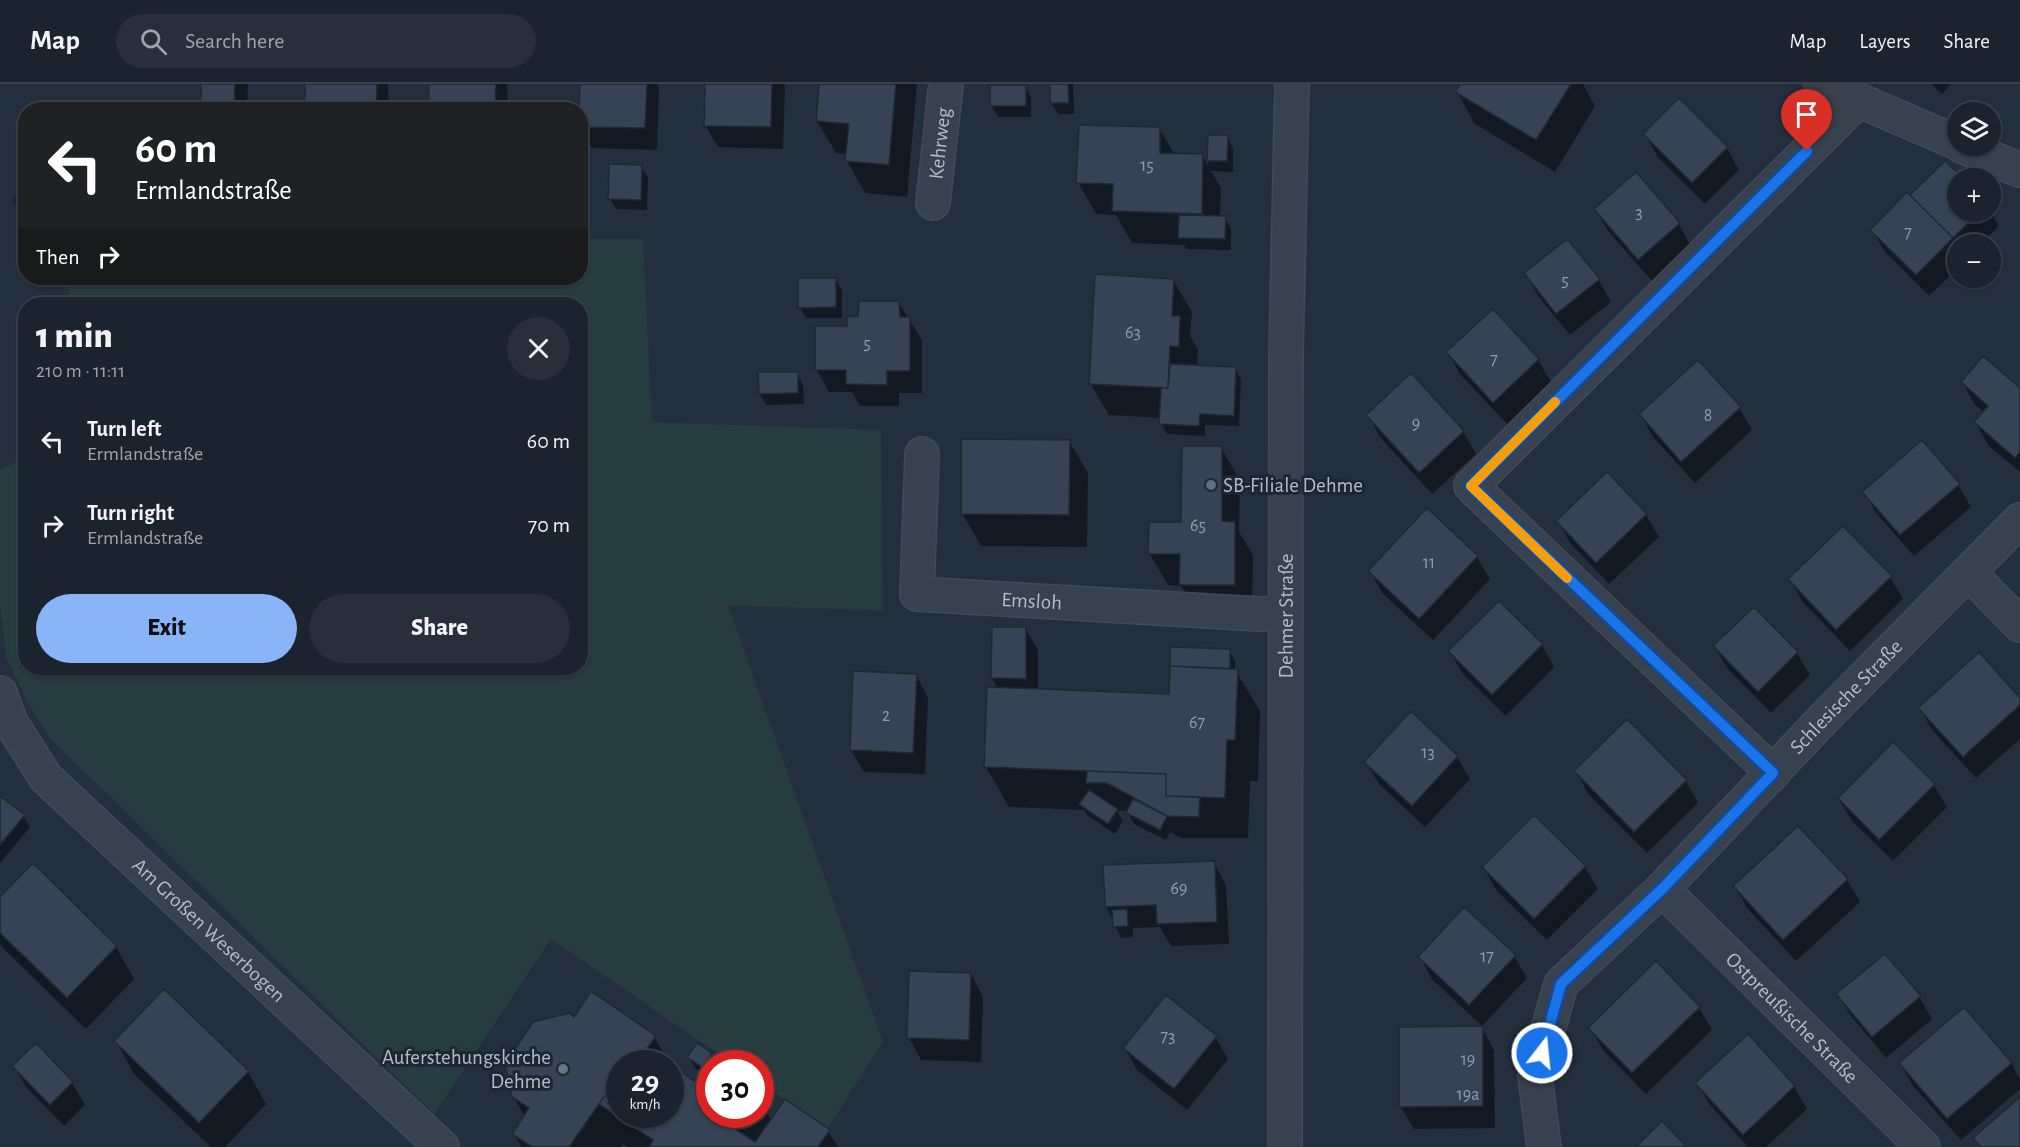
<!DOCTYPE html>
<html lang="en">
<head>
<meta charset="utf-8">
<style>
  :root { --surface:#1b232e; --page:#282f3a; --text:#f1f3f6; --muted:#a0a4aa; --line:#39404a; --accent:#8ab4f8 }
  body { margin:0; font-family:"Alegreya Sans",sans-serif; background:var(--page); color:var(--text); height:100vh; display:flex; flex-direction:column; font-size:22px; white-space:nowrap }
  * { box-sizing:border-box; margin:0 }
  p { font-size:20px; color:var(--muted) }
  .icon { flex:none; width:33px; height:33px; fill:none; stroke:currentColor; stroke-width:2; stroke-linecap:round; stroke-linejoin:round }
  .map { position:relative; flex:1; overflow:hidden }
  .panel { position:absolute; left:18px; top:213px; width:570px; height:378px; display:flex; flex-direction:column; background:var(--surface); border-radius:24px; box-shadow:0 2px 4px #0004,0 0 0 2px var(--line) }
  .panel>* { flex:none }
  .hud { position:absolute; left:18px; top:18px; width:570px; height:183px; border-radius:24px; box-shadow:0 2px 4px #0004,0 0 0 2px var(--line); background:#202124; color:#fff; overflow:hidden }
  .buttons { position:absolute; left:1947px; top:18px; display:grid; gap:12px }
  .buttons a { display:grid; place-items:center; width:54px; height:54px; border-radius:50%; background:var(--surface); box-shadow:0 2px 4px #0004,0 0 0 2px var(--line); font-size:30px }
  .speed { position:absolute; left:606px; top:966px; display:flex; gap:12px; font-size:30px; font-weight:700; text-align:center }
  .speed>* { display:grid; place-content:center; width:78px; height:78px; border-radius:50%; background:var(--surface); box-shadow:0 2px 4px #0004,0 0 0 2px var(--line); line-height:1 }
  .speed small { font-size:15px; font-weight:400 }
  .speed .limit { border:9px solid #d22; background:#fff; color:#111 }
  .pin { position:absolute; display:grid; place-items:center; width:51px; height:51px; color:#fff; margin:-62px -26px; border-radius:50% 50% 50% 0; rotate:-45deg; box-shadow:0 0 6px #0007 }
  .pin .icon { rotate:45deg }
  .me { position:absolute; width:66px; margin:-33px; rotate:16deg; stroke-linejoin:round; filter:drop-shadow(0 0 4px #0008) }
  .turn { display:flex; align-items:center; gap:21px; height:126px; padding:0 18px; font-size:27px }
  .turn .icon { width:78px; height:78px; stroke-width:2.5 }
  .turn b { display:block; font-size:42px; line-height:51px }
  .then { display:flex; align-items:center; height:57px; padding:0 18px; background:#0003; gap:12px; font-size:22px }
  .round { display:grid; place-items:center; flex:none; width:63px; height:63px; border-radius:32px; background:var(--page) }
  .overview { display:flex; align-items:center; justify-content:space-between; height:102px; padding:0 18px }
  h1 { font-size:36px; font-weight:800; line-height:45px }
  .button { display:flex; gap:12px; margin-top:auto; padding:12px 18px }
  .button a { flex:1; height:69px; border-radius:36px; background:var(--accent); color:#111; font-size:24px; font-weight:800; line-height:69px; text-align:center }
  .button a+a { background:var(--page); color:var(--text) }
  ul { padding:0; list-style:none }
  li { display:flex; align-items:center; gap:18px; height:84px; padding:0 18px }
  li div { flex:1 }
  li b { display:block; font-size:22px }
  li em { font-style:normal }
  header { display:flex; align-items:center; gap:36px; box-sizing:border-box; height:84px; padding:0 30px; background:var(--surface); border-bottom:2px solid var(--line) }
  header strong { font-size:28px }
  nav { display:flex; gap:33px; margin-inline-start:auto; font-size:21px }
  .search { width:420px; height:54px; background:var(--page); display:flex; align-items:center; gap:15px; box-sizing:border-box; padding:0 21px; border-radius:33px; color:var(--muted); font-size:22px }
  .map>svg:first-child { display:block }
</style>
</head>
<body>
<header>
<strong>Map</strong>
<div class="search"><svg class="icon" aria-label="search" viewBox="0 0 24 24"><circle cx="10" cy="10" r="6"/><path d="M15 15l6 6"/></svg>Search here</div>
<nav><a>Map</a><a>Layers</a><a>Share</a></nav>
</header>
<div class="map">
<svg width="2020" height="1063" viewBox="0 0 2020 1063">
  <rect width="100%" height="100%" fill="#242f3e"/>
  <!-- green -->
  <path fill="#263c3f" d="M581,155H643L652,338L881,346L883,527L728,521L883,958L827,1045L761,999L760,980L732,979L551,855L434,1030L49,653L26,615L6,573L0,520V386L25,375L26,584H580V220H69L70,194H580Z"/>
  <!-- shadow -->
  <path fill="#0007" fill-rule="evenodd" d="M203,0H248L247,26H180L202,20Z
    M307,0H388L389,26H306Z
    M430,0H507L508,26H430Z
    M581,0H657L659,4L657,66L592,64L580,44Z
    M707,0H783L785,3L783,65L718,63L705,41Z
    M820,0H917L907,113L865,109L847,77V70L836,69L817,37Z
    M1051,0H1073L1074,30H1058L1051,19Z
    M1462,0H1583L1595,22L1555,88L1475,40L1457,8Z
    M1931,0H1951L1942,10Z
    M1025,2L1031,13V33H998L992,22L991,3Z
    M1159,44L1175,71L1203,72L1208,82L1209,53H1227L1233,64V88L1211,87L1221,104L1220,134H1225L1231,145V166L1186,165L1184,161L1132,159L1116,131L1096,130L1078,98ZM1199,123L1205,133H1202L1197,124Z
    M1645,50L1727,64L1739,86L1705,120L1657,72Z
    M1945,79L1961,94H1958V128L1990,126L1999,142L1981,160H1958V184L1929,212L1885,168L1872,146L1910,114Z
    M641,83L648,93L647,126L616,125L610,115Z
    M1596,125L1679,140L1691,162L1652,197L1608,147Z
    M1526,190L1599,196L1611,218L1570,251L1538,212Z
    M835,195L842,206V234H806L800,223Z
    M1173,196L1192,228L1190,252L1198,266L1197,283L1235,285L1241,295L1239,342L1205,341V352L1167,350L1161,339V334L1109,331L1090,299Z
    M899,219L922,256V309H899V322H860L852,308H829L817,286L860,234Z
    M1493,227L1538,276L1551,298L1507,340L1460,290L1448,268Z
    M797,290L803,301L804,320L766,321L760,310Z
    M1963,299L2020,306V388L1988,361L1976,339L1984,328L1975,321Z
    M1739,324L1752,346L1695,399L1653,353L1641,331Z
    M1368,331L1463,347L1476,370L1432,410L1380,353Z
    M1069,357L1088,389L1087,463L981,462L962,429Z
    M1221,364L1240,396L1239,448L1253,471L1252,533L1199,532L1181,502L1168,501L1149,469L1183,440Z
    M1607,390L1646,431L1659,453L1609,500L1570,459L1558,437Z
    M1958,401L1971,423L1914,472L1877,430L1864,408Z
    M1427,426L1477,473L1490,495L1433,556L1382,509L1370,487Z
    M1890,493L1903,515L1850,567L1802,517L1790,495Z
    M1753,525L1797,569L1810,591L1771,629L1728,585L1715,563Z
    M1025,544L1038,566V606L1171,611L1229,566L1235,577V586L1260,627L1258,697H1250L1248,754H1181L1170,748L1166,756L1134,740L1127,727H1117L1123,737L1115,750L1087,731L1084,726L1009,723L986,683L998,605L992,594Z
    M1542,561L1554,583L1506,632L1463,590L1450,568Z
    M916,591L928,614L925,690L864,688L851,666Z
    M2020,616V655L1976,694L1932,646L1920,624Z
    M1457,673L1470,695L1425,743L1379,700L1366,678Z
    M1576,687L1686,697L1698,719L1647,769L1588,710Z
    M1934,701L1947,723L1893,777L1852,737L1839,715Z
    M0,714L23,732L30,743L0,779Z
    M1534,733L1585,783L1598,805L1547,856L1496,806L1484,784Z
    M1798,744L1847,796L1860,818L1796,877L1747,824L1735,802Z
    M1214,779L1226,801L1229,860L1171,862L1160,843L1133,844V853L1121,854L1106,822Z
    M0,815L116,863L134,895L86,945L2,863L0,860Z
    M1514,872L1527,894L1482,942L1432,895L1420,873Z
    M971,890L983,913L981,978L921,976L909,954Z
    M1838,910L1919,913L1932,935L1886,974L1851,932Z
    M1699,924L1712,946L1646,1010L1603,966L1590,944Z
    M574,935L654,953L670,980H620V1030H670V981L673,984L694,999L701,988L695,984L689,973L710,980V1030H760V1018L772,1037L828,1047L838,1063H628L623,1060L621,1063H521L514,1050L525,1033L513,1012Z
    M1482,944L1494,966L1495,1044L1414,1045L1401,1023Z
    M1748,952L1794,1003L1807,1025L1766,1063H1748L1710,1021L1697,999Z
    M1215,953L1228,975L1187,1026L1137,986L1125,964Z
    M116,957L248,988L266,1020L225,1063H211L134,990Z
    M2011,979L2020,995V1005L1961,1056L1913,1002L1901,980Z
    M14,982L72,999L85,1021L64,1042L27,1004Z"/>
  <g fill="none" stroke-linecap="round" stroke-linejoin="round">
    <!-- stream -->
    <path stroke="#17263c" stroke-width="12" d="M19,117H26"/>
  </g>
  <!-- building -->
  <path fill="#364354" stroke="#1f2835" stroke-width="1.5" d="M201,0H235L234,26H179V17L201,18Z
    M305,0H377L376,26H305Z
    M429,0H496L495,26H428Z
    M580,0H647L645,44L580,43V26H579Z
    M705,0H772L771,43L704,42Z
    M819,0H896L889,81L845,77L849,40L816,37Z
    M1050,0H1068L1069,19H1050Z
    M1460,0H1571L1536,56L1455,8Z
    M990,1H1026V22H990Z
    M1679,14L1728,63L1692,99L1643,50Z
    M1079,41L1160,43V69L1203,70L1202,130L1112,127L1113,100L1076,99Z
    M1208,51H1228L1227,77H1207Z
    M1945,77L1963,94H1958V128H1979L1953,154L1910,111Z
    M609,80L642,81L641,116L608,115Z
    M1636,88L1680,139L1638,176L1594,125Z
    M1907,108L1953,154L1916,191L1870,146Z
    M1179,131L1226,132L1225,155L1178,154Z
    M1567,155L1600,195L1556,230L1524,189Z
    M1095,190L1174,195L1172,232H1180L1179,263L1170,262L1168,304L1089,300Z
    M798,194H836V223L798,224Z
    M859,217H899L900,233H910V287H887V301L846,300V286H815V242H847V233L858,232Z
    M1493,225L1539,275L1493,319L1446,268Z
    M1983,272L2020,304V368L2015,374L1974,338L1988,322L1961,298Z
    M1698,276L1741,323L1681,378L1639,330Z
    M1170,280L1236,283L1234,332L1200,330L1199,342L1159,340L1161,304H1168Z
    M758,288H798V309L759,310Z
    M1411,289L1464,347L1419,389L1366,331Z
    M961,355L1070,356L1069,431L961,430Z
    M1922,356L1960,400L1900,451L1862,408Z
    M1182,362H1222V437L1235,438V501H1179L1180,470H1148L1149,438H1181Z
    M1607,388L1647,430L1596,479L1556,437Z
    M1427,424L1478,472L1419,535L1368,487Z
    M1843,442L1892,492L1836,546L1788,495Z
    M1499,517L1543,560L1492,611L1448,567Z
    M1754,523L1798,568L1758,608L1713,562Z
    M992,543H1026V595L991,594Z
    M1170,563L1230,565V585L1170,582Z
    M1979,568L2020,614V621L1963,673L1918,624Z
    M1170,582L1238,585L1235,656H1227L1225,714L1166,712V690L984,683L987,603L1169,610Z
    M853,587L917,590L913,669L850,666Z
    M1411,627L1458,672L1412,722L1364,678Z
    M1627,635L1687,696L1634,748L1574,687Z
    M1893,658L1935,700L1879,756L1838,714Z
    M1087,687L1166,690V712L1200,713L1199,733L1167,732L1107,699H1086Z
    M1089,706L1118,725L1108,740L1079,720Z
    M0,712L25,731L0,761Z
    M1133,715L1167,732L1160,746L1126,729Z
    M1534,731L1586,782L1534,835L1482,783Z
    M1798,742L1848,795L1783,856L1733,802Z
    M1215,777L1217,838L1157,840L1156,821L1105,823L1103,781Z
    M33,779L117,862L67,914L0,849V813Z
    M1464,823L1516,871L1469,921L1418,873Z
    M1127,825L1128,842L1113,843L1112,826Z
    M1885,870L1921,912L1872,953L1836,910Z
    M1656,877L1700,923L1632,989L1588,944Z
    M909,887L971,889L969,956L907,954Z
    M164,905L249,987L199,1039L114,957Z
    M591,907L656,952L637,979L630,975L627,980H620V990L569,1063H532L512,1050L529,1024L512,1013L505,980L533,938L569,929L574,933Z
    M1166,911L1217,952L1174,1005L1123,964Z
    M1964,923L2012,979L1947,1035L1899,979Z
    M1483,942V1022L1399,1023V943Z
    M1748,950L1795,1002L1743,1051L1695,999Z
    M36,959L73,998L50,1021L12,982Z
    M697,959L712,969L703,984L687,973Z
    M646,965L668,980H627L630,975L637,979Z
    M712,969L728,980H710V1030H723L720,1035L755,1058L785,1015L830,1046L818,1063H649L653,1056L599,1020L620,990V1030H670V981L694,997Z
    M2020,1013V1063H1981L1973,1054Z
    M1662,1037L1687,1063H1636Z"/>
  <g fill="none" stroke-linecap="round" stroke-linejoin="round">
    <!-- minor casing -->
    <g stroke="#414a57" stroke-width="36">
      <g id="minor">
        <path d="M1821,0L1958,59"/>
        <path d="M1962,62L2020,86"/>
        <path id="s1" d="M933,119L946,0"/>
        <path id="s2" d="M922,370L917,510L1259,530L1286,529"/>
        <path d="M1969,489L2020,541"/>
        <path id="s3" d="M0,609L11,639L46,694L442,1063"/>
        <path d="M1773,689L1471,402L1858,17"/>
        <path id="s4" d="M1662,805L1923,1063"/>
        <path id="s5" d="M1544,1063L1535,992L1561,900L1662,805L1829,629L2020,436"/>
      </g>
    </g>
    <!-- tertiary casing -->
    <g stroke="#414a57" stroke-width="36">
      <g id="tertiary">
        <path id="s6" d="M1285,1063L1286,272L1292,0"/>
      </g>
    </g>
    <!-- minor -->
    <use href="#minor" stroke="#38414e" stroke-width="33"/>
    <!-- tertiary -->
    <use href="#tertiary" stroke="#38414e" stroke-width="33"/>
  </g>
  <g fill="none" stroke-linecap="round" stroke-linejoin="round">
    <!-- route casing -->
    <g stroke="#114b97" stroke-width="15">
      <path id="route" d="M1542,969L1561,900L1662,805L1773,689L1471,402L1807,67"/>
    </g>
    <!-- route -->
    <use href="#route" stroke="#1a73e8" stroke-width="10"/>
    <!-- slow -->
    <path stroke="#f59e0b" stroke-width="10" d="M1555,318L1471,402L1567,494"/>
  </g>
  <!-- markers -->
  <circle fill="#5c6f8a" stroke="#1d2633" stroke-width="2" cx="1211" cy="401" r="6"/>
  <circle fill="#6b7280" stroke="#1d2633" stroke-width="2" cx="563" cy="985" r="6"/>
  <g text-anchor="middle" stroke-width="6" stroke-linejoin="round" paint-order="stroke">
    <!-- number labels -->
    <g font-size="18" fill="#929caa">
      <text x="1147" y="87">15</text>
      <text x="1639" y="134">3</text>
      <text x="1908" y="154">7</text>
      <text x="1565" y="202">5</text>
      <text x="1133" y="254">63</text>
      <text x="867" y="265">5</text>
      <text x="1494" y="281">7</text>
      <text x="1708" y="337">8</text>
      <text x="1416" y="345">9</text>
      <text x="1198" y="447">65</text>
      <text x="1429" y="484">11</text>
      <text x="886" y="637">2</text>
      <text x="1197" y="644">67</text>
      <text x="1428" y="674">13</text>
      <text x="1179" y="810">69</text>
      <text x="1487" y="878">17</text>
      <text x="1168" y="958">73</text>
      <text x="1468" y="981">19</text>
      <text x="1468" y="1016">19a</text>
    </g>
    <!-- street labels -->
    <g font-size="21" fill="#b4bcc9" stroke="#1d2633">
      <text dy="7" stroke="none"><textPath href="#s1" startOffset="60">Kehrweg</textPath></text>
      <text dy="7" stroke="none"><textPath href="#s2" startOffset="255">Emsloh</textPath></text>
      <text dy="7" stroke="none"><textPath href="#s6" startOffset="531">Dehmer Straße</textPath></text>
      <text dy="7" stroke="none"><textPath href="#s5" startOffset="572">Schlesische Straße</textPath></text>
      <text dy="7" stroke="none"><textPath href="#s3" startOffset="320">Am Großen Weserbogen</textPath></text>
      <text dy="7" stroke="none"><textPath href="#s4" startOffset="183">Ostpreußische Straße</textPath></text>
    </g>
    <!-- poi labels -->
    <g font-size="21" fill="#b4bcc9" stroke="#1d2633" text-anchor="start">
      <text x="1223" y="408">SB-Filiale Dehme</text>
      <text x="551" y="980" text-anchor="end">Auferstehungskirche<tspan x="551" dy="24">Dehme</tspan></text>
    </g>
  </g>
</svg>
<div class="buttons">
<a><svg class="icon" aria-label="layers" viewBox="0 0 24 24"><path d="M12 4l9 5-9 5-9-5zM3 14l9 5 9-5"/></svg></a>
<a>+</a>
<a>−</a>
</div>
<div class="speed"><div>29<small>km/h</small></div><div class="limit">30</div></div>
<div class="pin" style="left:1807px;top:67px;background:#d93025"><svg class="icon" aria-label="arrive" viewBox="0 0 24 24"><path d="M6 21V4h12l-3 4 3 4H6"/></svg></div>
<svg class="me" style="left:1542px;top:969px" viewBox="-20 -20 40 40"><circle r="17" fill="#1a73e8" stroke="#fff" stroke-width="3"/><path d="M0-11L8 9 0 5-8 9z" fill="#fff"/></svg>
<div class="hud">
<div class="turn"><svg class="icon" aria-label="left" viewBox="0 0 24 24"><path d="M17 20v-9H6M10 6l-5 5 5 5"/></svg><div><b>60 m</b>Ermlandstraße</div></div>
<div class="then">Then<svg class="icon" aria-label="right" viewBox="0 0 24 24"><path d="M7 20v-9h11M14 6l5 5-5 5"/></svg></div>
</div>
<section class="panel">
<div class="overview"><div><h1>1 min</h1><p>210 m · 11:11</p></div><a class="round"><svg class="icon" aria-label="close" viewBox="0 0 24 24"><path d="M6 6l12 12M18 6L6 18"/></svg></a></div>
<ul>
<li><svg class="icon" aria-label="left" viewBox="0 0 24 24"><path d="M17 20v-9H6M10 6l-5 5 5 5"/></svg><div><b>Turn left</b><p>Ermlandstraße</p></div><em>60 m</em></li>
<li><svg class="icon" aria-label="right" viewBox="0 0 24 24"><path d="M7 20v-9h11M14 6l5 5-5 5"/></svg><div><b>Turn right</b><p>Ermlandstraße</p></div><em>70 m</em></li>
</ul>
<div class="button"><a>Exit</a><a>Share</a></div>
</section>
</div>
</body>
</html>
